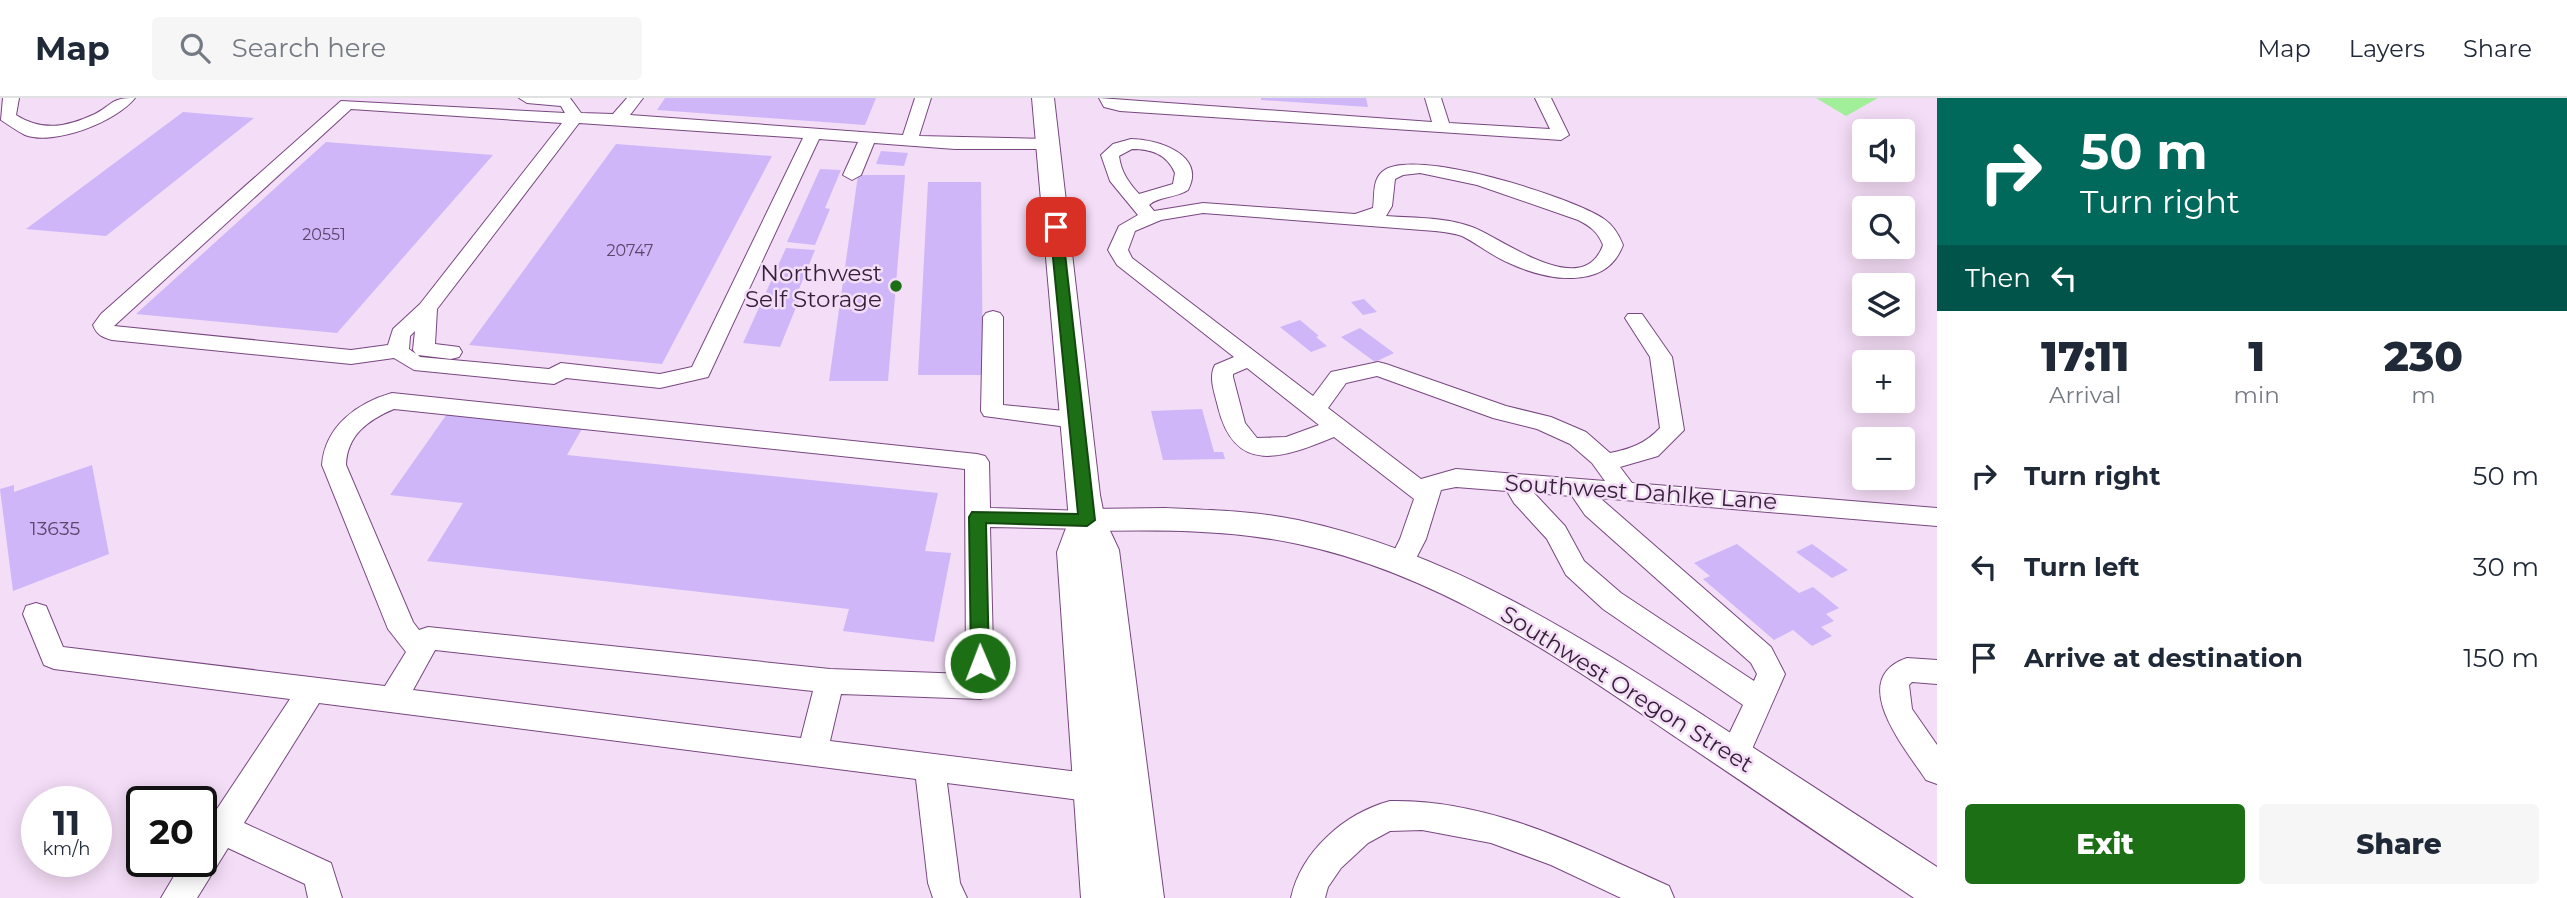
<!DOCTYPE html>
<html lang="en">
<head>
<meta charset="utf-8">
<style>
  :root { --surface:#fff; --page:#f6f6f7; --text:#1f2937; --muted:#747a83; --line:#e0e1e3; --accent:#1d6f16 }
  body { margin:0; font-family:Montserrat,sans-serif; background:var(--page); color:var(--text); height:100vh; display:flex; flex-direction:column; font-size:26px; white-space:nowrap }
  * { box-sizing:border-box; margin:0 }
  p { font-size:23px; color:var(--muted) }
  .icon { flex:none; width:38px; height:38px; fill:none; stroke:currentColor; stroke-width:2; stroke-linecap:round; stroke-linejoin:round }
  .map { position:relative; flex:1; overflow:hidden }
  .side { display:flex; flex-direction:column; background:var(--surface); width:630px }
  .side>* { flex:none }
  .top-card { background:#00695c; color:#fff; overflow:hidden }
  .tools { position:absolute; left:1852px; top:21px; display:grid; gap:14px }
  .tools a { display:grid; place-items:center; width:63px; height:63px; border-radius:7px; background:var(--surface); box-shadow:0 4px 18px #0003; font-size:35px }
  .speed { position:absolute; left:21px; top:688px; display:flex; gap:14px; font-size:35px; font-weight:700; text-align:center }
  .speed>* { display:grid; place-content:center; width:91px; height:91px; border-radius:50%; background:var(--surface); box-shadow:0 4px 18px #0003; line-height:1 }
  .speed small { font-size:18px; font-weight:400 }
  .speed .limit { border:4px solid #111; border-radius:10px; background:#fff; color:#111 }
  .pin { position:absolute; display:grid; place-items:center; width:60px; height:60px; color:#fff; margin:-30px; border-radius:14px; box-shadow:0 4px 10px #0006 }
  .me { position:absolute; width:77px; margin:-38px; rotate:359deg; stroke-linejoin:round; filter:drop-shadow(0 0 5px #0008) }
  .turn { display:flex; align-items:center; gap:24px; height:147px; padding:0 28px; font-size:32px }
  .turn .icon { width:91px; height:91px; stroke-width:2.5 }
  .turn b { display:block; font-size:49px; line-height:60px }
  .then { display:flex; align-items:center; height:66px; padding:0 28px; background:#0003; gap:14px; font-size:26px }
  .eta { display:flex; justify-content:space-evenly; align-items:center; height:119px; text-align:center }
  .eta b { font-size:42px; font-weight:800; line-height:49px }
  .primary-button { display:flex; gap:14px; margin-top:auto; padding:14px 28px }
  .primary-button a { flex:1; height:80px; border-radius:7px; background:var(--accent); color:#fff; font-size:28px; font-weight:800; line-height:80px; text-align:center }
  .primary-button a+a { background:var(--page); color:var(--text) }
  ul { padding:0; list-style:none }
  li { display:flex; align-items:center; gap:21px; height:91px; padding:0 28px }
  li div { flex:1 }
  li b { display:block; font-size:26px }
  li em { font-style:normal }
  header { display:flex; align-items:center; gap:42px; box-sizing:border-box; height:98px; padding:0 35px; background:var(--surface); border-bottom:2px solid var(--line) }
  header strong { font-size:33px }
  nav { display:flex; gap:38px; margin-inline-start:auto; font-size:24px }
  .search { width:490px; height:63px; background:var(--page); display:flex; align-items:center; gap:18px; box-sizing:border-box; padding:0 24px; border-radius:7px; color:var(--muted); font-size:26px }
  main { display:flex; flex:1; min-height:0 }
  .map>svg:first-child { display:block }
</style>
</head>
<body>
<header>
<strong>Map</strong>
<div class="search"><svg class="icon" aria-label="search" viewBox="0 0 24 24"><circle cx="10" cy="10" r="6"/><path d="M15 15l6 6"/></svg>Search here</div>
<nav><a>Map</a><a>Layers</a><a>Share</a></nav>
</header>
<main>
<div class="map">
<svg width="1937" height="800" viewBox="0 0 1937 800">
  <rect width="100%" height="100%" fill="#f4ddf7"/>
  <!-- green -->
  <path fill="#a2ef99" d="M1816,0H1878L1846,18Z"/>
  <!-- building -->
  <path fill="#cfb6f8" d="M665,0H876L865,27L657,12Z
    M1261,0H1366L1368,9L1261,2Z
    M183,14L254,20L106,138L26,131Z
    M326,44L493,57L337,235L136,216Z
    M616,46L772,58L662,266L469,247Z
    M881,53L908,55L904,68L876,66Z
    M820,71L841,72L825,110L830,111L815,147L787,144Z
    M858,77H905L888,283H829Z
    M928,84H981L983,277H918Z
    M786,150L815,152L797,196L801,197L780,249L743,245Z
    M1364,201L1377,214L1363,217L1351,204Z
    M1300,222L1319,238L1316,239L1327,248L1311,254L1280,229Z
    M1360,230L1394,255L1375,264L1341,239Z
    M1202,311L1214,354H1223L1225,361L1163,362L1151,313Z
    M447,316L583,329L567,357L938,395L925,453L951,455L934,544L843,533L849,511L427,463L463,405L390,397Z
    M92,367L109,456L13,493L0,391L14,387V394Z
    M1737,446L1799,495L1813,489L1839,510L1826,516L1834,523L1821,529L1832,538L1812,548L1793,532L1774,542L1703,481L1710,478L1694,465Z
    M1812,446L1848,472L1832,480L1796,454Z"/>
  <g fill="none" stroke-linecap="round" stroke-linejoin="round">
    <!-- minor casing -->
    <g stroke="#784780" stroke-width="2">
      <path id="minor" d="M3,0H19L16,17C43,34 67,29 95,16C114,6 110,0 135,0C116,24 54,48 25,37C17,33 9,27 1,22Z
        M519,0H570L581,15L613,16L627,0H643L630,17L903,37L915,0H931L919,38L1047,41L1055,46L1047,51H955L874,45L861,77L852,82L843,77L858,44L819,41L708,279L660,290L566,280L554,286L414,272L394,260L351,266L112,242C102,239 97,237 93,227L101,216L341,3L565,15L561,8L527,5ZM351,11L562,25L420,206L393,231L388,247L351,252L114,228ZM579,25L803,40L692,269L660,276L561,265L549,271L420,259L418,257L451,261L459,259L462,254L459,249L435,246L437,211ZM415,233L413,252L416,256L409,251L410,238Z
        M1099,0L1432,24L1425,0H1441L1449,25L1550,31L1535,0H1551L1569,37L1561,42L1120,13L1104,9Z
        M1131,41C1156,41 1207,56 1188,92C1176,100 1159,98 1149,107L1154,113L1203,105L1355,116L1373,110C1375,98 1372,83 1382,74C1411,47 1574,100 1604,121C1613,127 1619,137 1623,147C1606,194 1545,182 1509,165C1492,158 1478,146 1462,138C1453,135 1444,134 1435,133L1203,115L1161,122L1135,133L1128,152L1132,160L1313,298L1331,274L1378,264L1386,266L1506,308L1551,319L1586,334L1610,355C1630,351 1645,346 1660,330L1650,259L1625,220L1628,216H1642L1672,259L1684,332L1658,358L1620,369L1632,385L1937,410V428L1600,400L1771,549L1785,576L1745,667L1734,670L1723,667L1719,657L1743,607L1603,511L1566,477L1547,441L1514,405L1507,393L1456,389L1441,392L1426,441L1410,472L1401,475L1392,472L1388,465L1400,441L1414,401L1334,339C1283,360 1235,378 1218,309C1215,296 1208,279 1215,267L1234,259L1117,167L1108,152L1119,128L1138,117L1110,83L1101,57L1113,46ZM1132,51C1151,51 1167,56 1175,75L1173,86L1139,96C1129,85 1121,74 1119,58ZM1420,75L1477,87L1578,122C1590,128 1598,134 1603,147C1583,204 1502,140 1472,129C1445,119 1414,120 1386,118L1392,108L1395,81L1403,77ZM1247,270L1319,327L1286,339L1257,340L1245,325L1233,279V276ZM1377,278L1493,320L1537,331L1570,346L1592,365L1605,383L1456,371L1421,381L1328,310L1346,285ZM1534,395L1572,398L1585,417L1751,565L1757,576L1754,583L1621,495L1584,463L1565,428Z
        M993,213L1000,215L1003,219V307L1075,314L1083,316L1086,322L1083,328L1075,330L984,318L981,313L983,219L986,215Z
        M392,295L977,356L985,358L989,364L990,410L1087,413L1096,415L1099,422L1096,429L1087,431L990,429L994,589L990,598L980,601L841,596L830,643L1095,676L1106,680L1110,690L1106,700L1095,704L947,685L960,785L967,800H933L928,785L916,681L319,605L244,725L331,765L342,800H308L305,786L228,750L197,800H161L183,763H201V735L290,601L54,571L44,567L23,516L26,508L36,505L46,508L63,549L385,588L406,554L388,531L322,367C325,328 357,305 392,295ZM394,311L965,371L966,576L830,571L428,529L419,532L413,524L346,367C347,337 368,322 394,311ZM435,552L813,593L801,640L413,592Z
        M1907,560L1937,562V586L1912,584L1909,587L1912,611L1937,647V686L1926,682C1905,650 1846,581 1907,560Z
        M1390,703C1490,701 1580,748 1669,788L1674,800H1621L1551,767L1491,745L1422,732L1390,733L1368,745L1341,770L1328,789L1325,800H1291C1301,753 1345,715 1390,703Z"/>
    </g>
    <!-- major casing -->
    <g stroke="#784780" stroke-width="2">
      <path id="major" d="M1166,410C1210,412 1255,413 1298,422C1449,454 1578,537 1706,619C1783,669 1860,719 1937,769V800H1914C1835,746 1756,693 1677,640C1560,560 1439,476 1298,446C1229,431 1157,432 1087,433L1076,430L1072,422L1076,414L1087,411Z"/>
    </g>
    <!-- highway casing -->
    <g stroke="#784780" stroke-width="2">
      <path id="highway" d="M1032,0H1054L1100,397L1105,422L1119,452L1164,800H1081L1057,454L1069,422Z"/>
    </g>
    <!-- minor -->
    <use href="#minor" fill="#fff" fill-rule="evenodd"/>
    <!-- major -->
    <use href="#major" fill="#fff" fill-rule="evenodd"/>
    <!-- highway -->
    <use href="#highway" fill="#fff" fill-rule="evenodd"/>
  </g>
  <!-- route -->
  <path fill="#1d6f16" stroke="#13480e" stroke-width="2" d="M1056,126L1062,129L1095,422L1087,428L986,425L989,565L986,570L980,573L974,570L971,565L969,419L972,414L1078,416L1050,129Z"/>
  <!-- markers -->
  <circle fill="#1d6f16" stroke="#f4ddf7" stroke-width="2.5" cx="896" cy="188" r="7"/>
  <g text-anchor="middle" stroke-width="5" stroke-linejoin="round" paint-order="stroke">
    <!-- far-number labels -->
    <g font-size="16" fill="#5c4568">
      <text x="324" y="142">20551</text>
      <text x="630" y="158">20747</text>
    </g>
    <!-- number labels -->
    <g font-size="19" fill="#5c4568">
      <text x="55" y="437">13635</text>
    </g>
    <!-- poi labels -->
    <g font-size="23" fill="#351f38" stroke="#f4ddf7" text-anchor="end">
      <text x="882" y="183">Northwest<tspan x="882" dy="26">Self Storage</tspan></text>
    </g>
    <!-- street labels -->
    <g font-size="23" fill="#351f38" stroke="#f4ddf7">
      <text transform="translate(1641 394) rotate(4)" y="8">Southwest Dahlke Lane</text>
      <text transform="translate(1627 591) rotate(32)" y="8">Southwest Oregon Street</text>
    </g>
  </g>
</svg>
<div class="tools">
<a><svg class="icon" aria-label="sound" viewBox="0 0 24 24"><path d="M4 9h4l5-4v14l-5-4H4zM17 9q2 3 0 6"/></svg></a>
<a><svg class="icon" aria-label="search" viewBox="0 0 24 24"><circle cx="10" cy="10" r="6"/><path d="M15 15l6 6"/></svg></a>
<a><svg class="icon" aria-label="layers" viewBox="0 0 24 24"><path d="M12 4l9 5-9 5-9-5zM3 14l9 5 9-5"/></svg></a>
<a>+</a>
<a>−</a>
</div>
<div class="speed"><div>11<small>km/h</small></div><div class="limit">20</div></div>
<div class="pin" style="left:1056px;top:129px;background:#d93025"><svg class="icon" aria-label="arrive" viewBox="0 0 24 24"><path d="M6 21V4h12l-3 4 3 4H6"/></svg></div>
<svg class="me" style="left:980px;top:565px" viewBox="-20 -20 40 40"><circle r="17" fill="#1d6f16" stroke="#fff" stroke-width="3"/><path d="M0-11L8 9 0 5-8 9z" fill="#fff"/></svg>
</div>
<section class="side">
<div class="top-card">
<div class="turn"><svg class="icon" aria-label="right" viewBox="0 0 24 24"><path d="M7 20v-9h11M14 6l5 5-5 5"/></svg><div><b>50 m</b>Turn right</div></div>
<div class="then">Then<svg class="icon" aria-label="left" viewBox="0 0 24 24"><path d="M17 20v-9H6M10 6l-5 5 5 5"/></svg></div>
</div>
<div class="eta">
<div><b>17:11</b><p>Arrival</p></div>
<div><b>1</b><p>min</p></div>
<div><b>230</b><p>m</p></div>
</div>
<ul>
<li><svg class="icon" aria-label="right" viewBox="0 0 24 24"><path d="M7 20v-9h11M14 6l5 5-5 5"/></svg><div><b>Turn right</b></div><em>50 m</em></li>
<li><svg class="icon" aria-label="left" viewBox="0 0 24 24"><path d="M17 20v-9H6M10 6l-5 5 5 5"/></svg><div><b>Turn left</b></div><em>30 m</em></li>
<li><svg class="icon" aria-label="arrive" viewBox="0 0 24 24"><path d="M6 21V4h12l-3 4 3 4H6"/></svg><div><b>Arrive at destination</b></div><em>150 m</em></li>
</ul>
<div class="primary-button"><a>Exit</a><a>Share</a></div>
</section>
</main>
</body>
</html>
